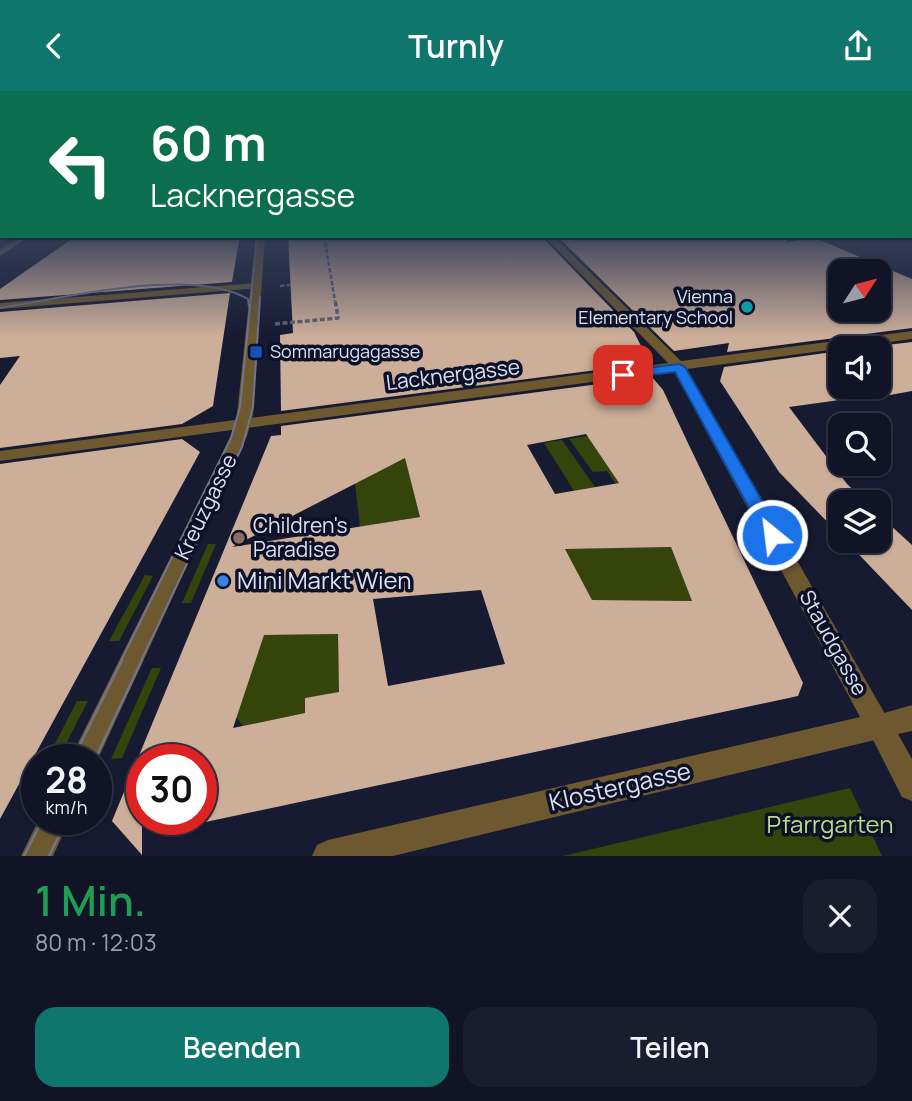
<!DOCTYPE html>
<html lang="de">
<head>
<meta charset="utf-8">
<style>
  :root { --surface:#101426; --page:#191d2e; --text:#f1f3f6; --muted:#9c9ea7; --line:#303343; --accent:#0f766e }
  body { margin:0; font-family:Manrope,sans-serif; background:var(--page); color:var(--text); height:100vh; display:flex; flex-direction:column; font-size:26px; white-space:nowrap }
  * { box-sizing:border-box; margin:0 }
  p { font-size:23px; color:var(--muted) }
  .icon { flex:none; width:38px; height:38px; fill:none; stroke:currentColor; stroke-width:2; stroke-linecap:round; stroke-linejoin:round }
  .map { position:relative; height:765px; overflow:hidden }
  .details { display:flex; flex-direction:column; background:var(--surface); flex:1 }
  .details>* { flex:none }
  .banner { position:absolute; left:0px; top:0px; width:914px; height:147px; box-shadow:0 2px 5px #0004,0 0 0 2px var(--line); background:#0b6e4f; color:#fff; overflow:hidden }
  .needle { width:46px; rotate:54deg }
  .tools { position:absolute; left:828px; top:168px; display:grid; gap:14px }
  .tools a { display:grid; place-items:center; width:63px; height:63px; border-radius:14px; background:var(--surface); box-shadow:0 2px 5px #0004,0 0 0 2px var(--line); font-size:35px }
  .speed { position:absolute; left:21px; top:653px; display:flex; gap:14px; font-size:35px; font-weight:700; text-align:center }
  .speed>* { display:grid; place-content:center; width:91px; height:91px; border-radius:50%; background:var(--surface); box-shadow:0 2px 5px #0004,0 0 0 2px var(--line); line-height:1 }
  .speed small { font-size:18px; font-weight:400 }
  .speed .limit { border:10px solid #d22; background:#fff; color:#111 }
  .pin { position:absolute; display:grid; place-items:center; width:60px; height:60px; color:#fff; margin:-30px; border-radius:14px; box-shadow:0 4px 10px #0006 }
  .me { position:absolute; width:77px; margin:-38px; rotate:331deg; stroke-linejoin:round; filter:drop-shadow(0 0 5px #0008) }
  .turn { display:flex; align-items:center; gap:24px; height:147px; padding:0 35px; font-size:32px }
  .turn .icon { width:91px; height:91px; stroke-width:2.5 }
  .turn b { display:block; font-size:49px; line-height:60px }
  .round { display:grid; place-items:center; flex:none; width:74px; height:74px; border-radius:21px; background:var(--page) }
  .overview { display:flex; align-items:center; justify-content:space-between; height:119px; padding:0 35px }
  h1 { font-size:42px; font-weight:600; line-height:52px; color:#1e9e55 }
  .action { display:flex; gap:14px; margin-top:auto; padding:14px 35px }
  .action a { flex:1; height:80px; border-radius:21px; background:var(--accent); color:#fff; font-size:28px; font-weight:600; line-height:80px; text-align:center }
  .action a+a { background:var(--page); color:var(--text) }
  header { display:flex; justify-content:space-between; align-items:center; height:91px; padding:0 35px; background:var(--accent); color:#fff; font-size:32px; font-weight:600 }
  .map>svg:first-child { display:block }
</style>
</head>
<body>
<header><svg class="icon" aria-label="back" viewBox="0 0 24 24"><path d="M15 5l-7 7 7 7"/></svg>Turnly<svg class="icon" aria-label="share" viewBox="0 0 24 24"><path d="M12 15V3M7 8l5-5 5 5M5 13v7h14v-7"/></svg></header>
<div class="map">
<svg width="912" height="765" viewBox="0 0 912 765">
  <rect width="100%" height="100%" fill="#161b32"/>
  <!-- green -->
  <path fill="#35440a" d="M588,345L619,392H615L607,380L593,381L569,348Z
    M562,349L595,396L574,400L544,352Z
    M410,364L435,423L360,436L355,392Z
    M208,453H216L191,512H182Z
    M671,456L692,510L592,509L565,458Z
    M145,484L153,485L119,550H109Z
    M338,543L339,590H387L388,595L305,607V622L243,635L236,626L263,544Z
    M152,577H161L122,667L111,668Z
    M77,610H88L58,668H47Z
    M850,697L882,765H563Z"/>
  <!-- building -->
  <path fill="#cdae99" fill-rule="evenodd" d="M76,145H240L232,191L0,209V198Z
    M288,145H541L634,241L645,263L637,265L643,273L281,320L280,244L293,242Z
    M557,145H787V151L815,147L912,188V237L727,261L729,252L674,260ZM840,180H878V219H840Z
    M230,202L213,315L182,333L0,357V294L20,265L0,267V221Z
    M912,251V300L857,310L854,307L789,316L847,393L866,411H840V444L779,381L720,290L724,276L840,260V296H878V257H862Z
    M652,286L663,299L687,350L803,592L798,605L201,732V668H142V764L112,730L271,345L281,344V335ZM586,343L619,392L555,403L527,354ZM405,367L420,426L232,456ZM671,456L692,510L592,509L565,458ZM481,499L505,573L388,595L373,508ZM338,543L339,601L305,607V622L233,637L264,544Z
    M182,348L200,361L0,728V373Z
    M878,423L912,454V519L846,450H878Z"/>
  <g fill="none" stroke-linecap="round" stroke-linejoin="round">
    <!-- path-far1 -->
    <path stroke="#5d6277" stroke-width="2.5" stroke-dasharray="4.5 2" stroke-linecap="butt" d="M324,145L335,210
      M280,195L290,194"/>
    <!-- path -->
    <path stroke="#5d6277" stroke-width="3.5" stroke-dasharray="5 2.5" stroke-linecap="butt" d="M275,233L338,227L335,208"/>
    <!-- pedestrian -->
    <path fill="#6d582f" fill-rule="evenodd" d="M912,614V640L898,643L912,668V710L902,706L866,635L870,626Z"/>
    <!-- minor -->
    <path fill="#6d582f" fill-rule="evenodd" d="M2,139V145L0,146V140Z
      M20,145H31L0,165V158Z
      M544,145H553L681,270L912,240V248L687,278L892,635L888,644L879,648L393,765H312L317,754L328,749L860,626L674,280L0,370V360L668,272Z
      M256,192L260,193V197L0,218V212Z"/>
    <!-- tertiary -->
    <path fill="#6d582f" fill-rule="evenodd" d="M256,145H265L253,324L247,345L96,672V668H70L231,345L237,324Z
      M39,728H70L53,765H21Z"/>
    <!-- tram-far1 -->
    <path stroke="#707589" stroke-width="2" d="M0,163L27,145
      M0,217C64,207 192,175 248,208L249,216
      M121,570L231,347L240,316L257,145
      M141,570L242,356L253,316L260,206"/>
    <!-- tram -->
    <path stroke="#707589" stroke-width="2.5" d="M73,668L122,569
      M95,668L142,569
      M24,765L43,728
      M49,765L67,728"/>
  </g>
  <!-- sky -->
  <linearGradient id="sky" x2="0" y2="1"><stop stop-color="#0c0f1c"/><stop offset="0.56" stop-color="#363f5a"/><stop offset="1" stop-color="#363f5a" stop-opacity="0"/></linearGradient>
  <rect width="912" height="246" fill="url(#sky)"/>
  <!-- route -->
  <path fill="#1a73e8" stroke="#114b97" stroke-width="2" d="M679,273L685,276L779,439L781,444L779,448H766L675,281L623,287L617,284L623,280Z"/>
  <!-- markers -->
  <circle fill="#0f9aa8" stroke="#0d1128" stroke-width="2.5" cx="747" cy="216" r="7"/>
  <rect fill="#1a4fb4" stroke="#0d1128" stroke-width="2.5" x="249" y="254" width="14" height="14" rx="3.5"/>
  <circle fill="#8d6e63" stroke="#0d1128" stroke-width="2.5" cx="239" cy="447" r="7"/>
  <circle fill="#3f7fe0" stroke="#0d1128" stroke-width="2.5" cx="223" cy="490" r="7"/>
  <g text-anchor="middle" stroke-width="7" stroke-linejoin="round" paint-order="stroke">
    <!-- far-poi labels -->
    <g font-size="18" fill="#dce0f1" stroke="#0d1128" text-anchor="end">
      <text x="733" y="212">Vienna<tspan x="733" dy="21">Elementary School</tspan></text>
      <text x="270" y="267" text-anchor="start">Sommarugagasse</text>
    </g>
    <!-- street labels -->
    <g font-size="21" fill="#dce0f1" stroke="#0d1128">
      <text transform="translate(453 284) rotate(-7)" y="7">Lacknergasse</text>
      <text transform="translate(206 416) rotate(-64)" y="7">Kreuzgasse</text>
      <text transform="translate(833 552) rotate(61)" y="7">Staudgasse</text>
    </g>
    <!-- poi labels -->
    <g font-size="21" fill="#dce0f1" stroke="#0d1128" text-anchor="start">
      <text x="253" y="442">Children's<tspan x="253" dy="24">Paradise</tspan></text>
    </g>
    <!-- near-poi labels -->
    <g font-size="24" fill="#dce0f1" stroke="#0d1128" text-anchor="start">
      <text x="237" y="498">Mini Markt Wien</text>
    </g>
    <!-- near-street labels -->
    <g font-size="24" fill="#dce0f1" stroke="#0d1128">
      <text transform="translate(620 696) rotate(-13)" y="8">Klostergasse</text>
    </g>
    <!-- near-park labels -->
    <g font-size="24" fill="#bed986" stroke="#0d1128">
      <text x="830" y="742">Pfarrgarten</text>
    </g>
  </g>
</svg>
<div class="tools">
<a><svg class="needle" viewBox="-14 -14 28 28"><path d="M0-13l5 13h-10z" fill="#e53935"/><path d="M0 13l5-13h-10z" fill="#9c9ea7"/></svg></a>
<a><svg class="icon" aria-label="sound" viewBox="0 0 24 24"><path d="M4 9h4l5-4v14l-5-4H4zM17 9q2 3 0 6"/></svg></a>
<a><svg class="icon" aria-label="search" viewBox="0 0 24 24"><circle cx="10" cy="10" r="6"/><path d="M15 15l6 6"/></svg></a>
<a><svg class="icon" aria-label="layers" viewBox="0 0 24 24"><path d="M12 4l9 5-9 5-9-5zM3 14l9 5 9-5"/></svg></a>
</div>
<div class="speed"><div>28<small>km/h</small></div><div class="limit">30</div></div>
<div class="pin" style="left:623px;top:284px;background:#d93025"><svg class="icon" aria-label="arrive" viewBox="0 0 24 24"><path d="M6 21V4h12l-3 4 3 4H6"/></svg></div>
<svg class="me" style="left:772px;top:444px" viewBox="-20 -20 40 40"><circle r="17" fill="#1a73e8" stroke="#fff" stroke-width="3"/><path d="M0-11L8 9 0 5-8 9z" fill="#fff"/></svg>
<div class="banner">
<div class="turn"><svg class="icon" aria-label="left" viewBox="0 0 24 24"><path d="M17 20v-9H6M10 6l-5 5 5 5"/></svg><div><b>60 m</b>Lacknergasse</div></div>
</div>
</div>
<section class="details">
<div class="overview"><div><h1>1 Min.</h1><p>80 m · 12:03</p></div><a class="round"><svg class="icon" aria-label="close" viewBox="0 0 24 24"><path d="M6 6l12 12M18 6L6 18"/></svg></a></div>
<div class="action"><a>Beenden</a><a>Teilen</a></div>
</section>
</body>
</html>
